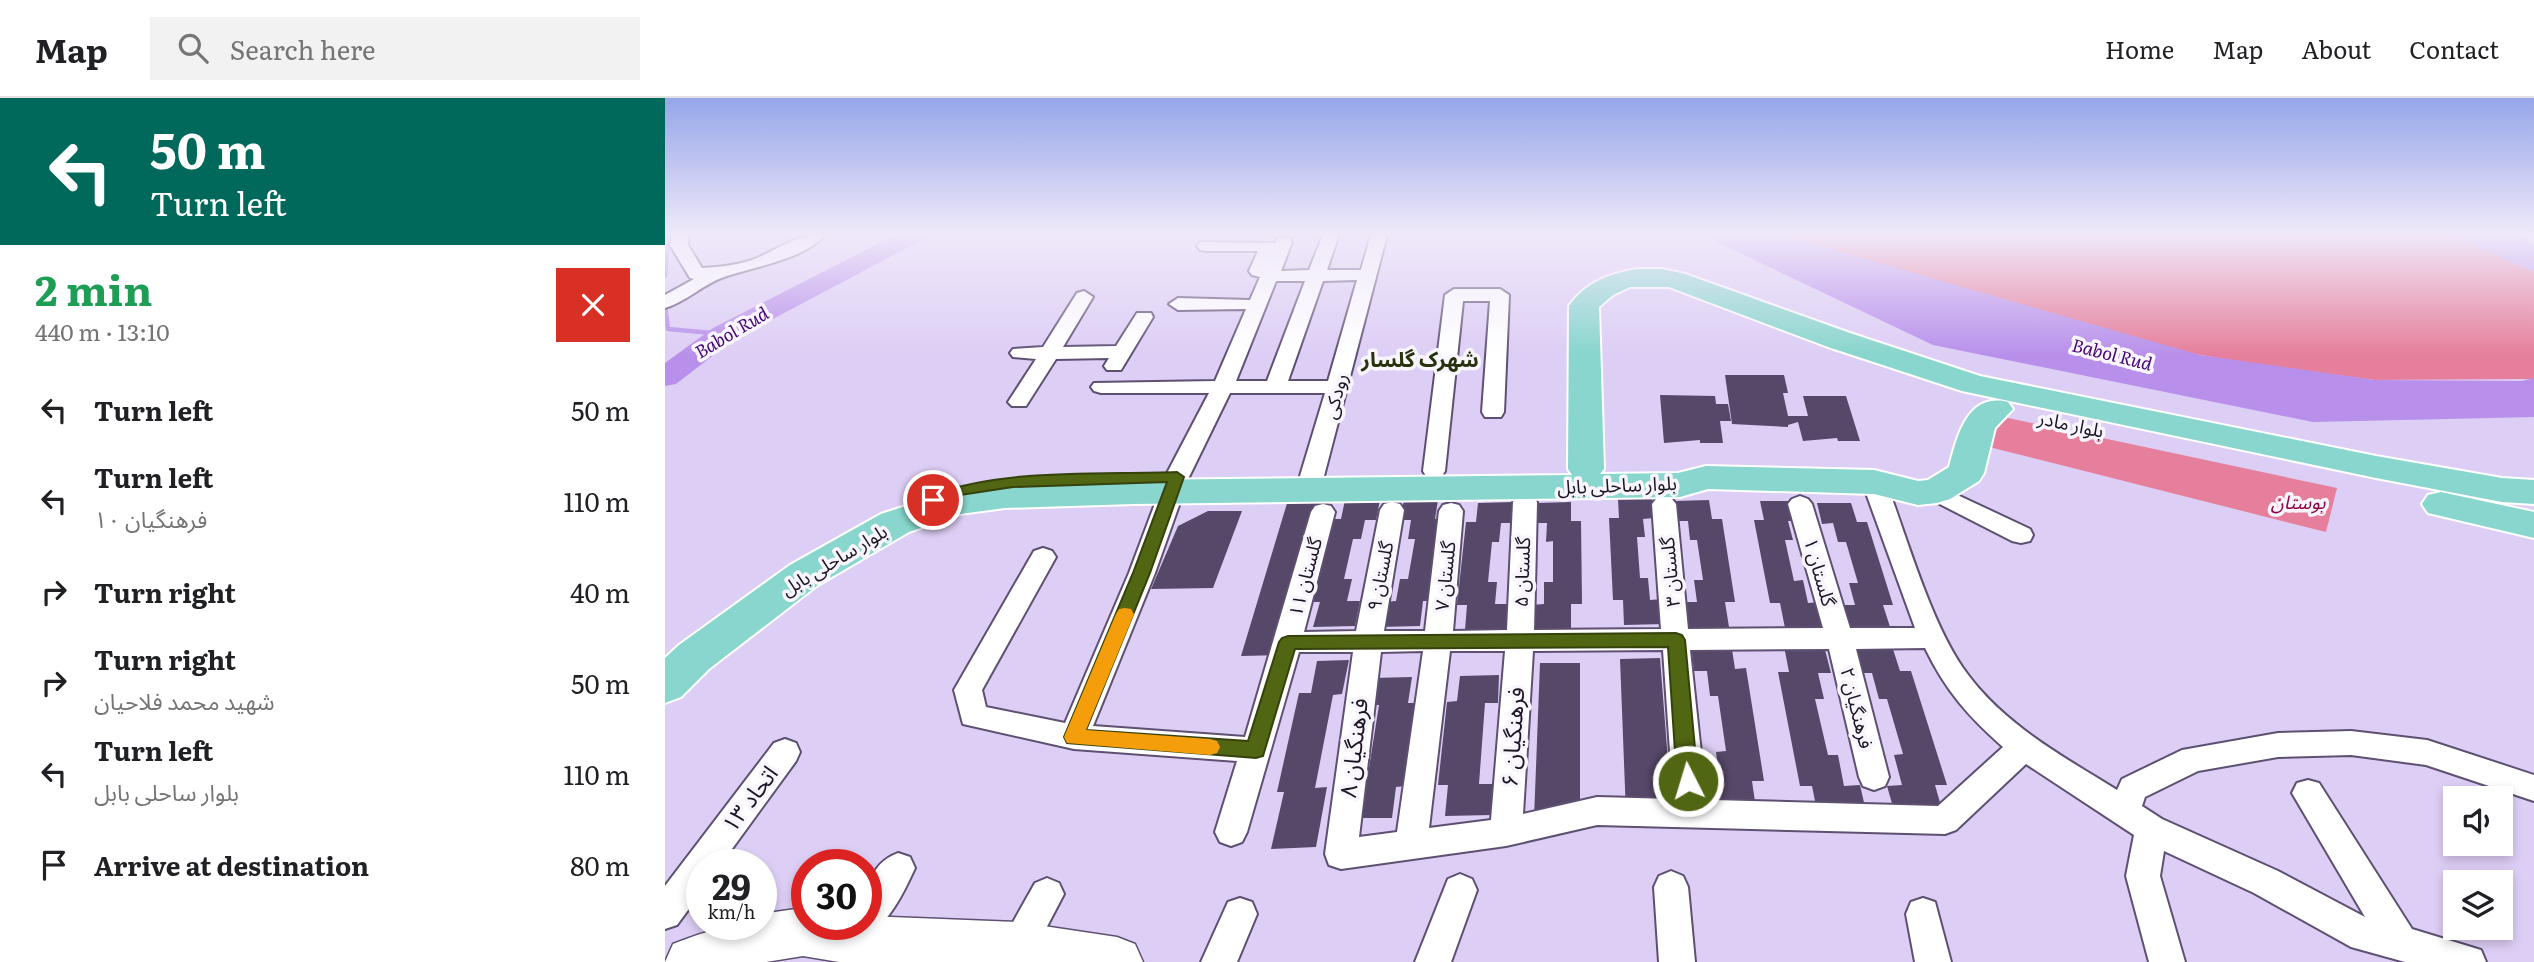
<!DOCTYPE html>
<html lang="en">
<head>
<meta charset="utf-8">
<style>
  :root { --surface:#fff; --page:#f2f2f2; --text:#202124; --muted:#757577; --line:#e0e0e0 }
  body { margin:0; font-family:Literata,"Noto Sans Arabic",serif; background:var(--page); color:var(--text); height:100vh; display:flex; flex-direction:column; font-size:26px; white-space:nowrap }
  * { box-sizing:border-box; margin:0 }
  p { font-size:23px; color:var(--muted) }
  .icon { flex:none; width:38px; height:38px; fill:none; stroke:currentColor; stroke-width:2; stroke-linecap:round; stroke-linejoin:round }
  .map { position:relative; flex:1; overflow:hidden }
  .panel { display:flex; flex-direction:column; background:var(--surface); width:665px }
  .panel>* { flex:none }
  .banner { background:#00695c; color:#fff; overflow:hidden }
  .buttons { position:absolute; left:1778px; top:688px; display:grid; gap:14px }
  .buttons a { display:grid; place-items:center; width:70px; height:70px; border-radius:0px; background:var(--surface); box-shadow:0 4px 10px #0003; font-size:35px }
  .speed { position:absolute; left:21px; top:751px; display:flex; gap:14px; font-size:35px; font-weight:700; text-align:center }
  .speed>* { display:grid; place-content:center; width:91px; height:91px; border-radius:50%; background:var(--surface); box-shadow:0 4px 10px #0003; line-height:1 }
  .speed small { font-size:18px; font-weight:400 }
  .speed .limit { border:10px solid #d22; background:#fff; color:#111 }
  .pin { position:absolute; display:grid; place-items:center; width:60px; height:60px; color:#fff; margin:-30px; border:4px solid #fff; border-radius:50%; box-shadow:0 2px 7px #0007 }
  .me { position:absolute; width:77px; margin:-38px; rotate:355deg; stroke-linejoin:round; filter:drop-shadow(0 0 5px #0008) }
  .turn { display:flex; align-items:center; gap:24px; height:147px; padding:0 35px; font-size:32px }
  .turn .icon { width:91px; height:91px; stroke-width:2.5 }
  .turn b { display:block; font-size:49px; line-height:60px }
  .round { display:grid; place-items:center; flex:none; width:74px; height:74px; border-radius:0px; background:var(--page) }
  .headline { display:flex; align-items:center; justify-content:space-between; height:119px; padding:0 35px }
  h1 { font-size:42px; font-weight:700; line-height:52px; color:#1e9e55 }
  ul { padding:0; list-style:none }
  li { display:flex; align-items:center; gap:21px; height:91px; padding:0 35px }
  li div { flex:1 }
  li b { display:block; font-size:26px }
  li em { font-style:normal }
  header { display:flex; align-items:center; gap:42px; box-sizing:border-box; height:98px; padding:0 35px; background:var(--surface); border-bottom:2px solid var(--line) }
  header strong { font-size:33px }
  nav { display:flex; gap:38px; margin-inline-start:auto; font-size:24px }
  .search { width:490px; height:63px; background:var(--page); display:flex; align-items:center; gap:18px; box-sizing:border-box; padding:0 24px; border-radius:0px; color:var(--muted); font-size:26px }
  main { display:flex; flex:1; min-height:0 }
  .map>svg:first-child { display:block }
</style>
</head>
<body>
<header>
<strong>Map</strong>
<div class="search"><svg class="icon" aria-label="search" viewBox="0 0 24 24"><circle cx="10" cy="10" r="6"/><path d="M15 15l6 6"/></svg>Search here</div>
<nav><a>Home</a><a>Map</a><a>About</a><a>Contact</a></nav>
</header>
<main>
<section class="panel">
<div class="banner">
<div class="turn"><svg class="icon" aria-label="left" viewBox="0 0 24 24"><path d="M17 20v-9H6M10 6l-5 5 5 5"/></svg><div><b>50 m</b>Turn left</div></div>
</div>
<div class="headline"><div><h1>2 min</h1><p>440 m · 13:10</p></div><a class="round" style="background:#d93025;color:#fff"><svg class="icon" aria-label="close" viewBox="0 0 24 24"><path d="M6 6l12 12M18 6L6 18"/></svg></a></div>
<ul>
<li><svg class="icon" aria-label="left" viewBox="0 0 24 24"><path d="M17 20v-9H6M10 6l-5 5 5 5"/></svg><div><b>Turn left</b></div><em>50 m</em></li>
<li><svg class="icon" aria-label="left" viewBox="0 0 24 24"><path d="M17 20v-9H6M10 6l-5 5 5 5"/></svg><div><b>Turn left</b><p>فرهنگیان ۱۰</p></div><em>110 m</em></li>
<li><svg class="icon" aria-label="right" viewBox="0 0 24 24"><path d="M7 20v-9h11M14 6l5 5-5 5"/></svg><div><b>Turn right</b></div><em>40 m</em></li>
<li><svg class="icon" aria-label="right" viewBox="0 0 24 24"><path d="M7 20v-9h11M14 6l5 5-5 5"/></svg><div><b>Turn right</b><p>شهید محمد فلاحیان</p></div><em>50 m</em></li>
<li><svg class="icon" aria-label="left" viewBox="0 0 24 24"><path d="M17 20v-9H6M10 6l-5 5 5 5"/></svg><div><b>Turn left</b><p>بلوار ساحلی بابل</p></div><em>110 m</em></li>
<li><svg class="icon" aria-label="arrive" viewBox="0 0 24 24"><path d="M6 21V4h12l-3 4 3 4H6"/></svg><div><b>Arrive at destination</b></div><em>80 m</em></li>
</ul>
</section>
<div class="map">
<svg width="1869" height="864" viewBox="0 0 1869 864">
  <rect width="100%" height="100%" fill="#ddcef5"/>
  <!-- green -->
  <path fill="#e67f9b" d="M1121,137H1788L1869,174V281L1710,282L1589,266L1431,239L1172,158Z
    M1343,320L1672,390L1661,434L1320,348L1325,326Z"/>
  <!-- water -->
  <path fill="#b890eb" d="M1037,137H1116L1535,257L1710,282L1857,283L1869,280V319L1648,324L1268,247Z
    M1786,137H1852L1869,146V174Z"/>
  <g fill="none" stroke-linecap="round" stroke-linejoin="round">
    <!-- stream -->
    <path stroke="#b890eb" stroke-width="4.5" d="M0,178L3,137
      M0,206L3,231L58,236"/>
    <!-- river -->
    <path fill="#b890eb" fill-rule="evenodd" d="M230,137H261L257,142L68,242L11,286L0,288V265L48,230Z"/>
  </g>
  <!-- building -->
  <path fill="#564869" d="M1060,277H1119L1123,295H1118L1123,318H1143L1138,298H1181L1195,343H1173L1172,340L1138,343L1133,324L1123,327V329L1067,326Z
    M995,297L1050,298L1051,306H1063L1066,323H1055L1058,345H1035V342L999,345Z
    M987,400L989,420L978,421L980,439H972L975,480H983L985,502L998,501L1000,526L959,527L958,502H948L944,420H954L953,401Z
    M623,402H657L615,557L576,558Z
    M680,402H715L711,422H700L696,441H688L679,481H687L682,503H695L690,528L648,529L655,504H644L666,421H676Z
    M739,402H773L770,421L780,420L769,503H758L755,528L713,529L718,504L731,503L735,481H743L750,441H743L746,422H735Z
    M1044,402L1047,421H1057L1070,504H1060L1064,529H1022L1020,504H1032L1029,482H1038L1032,442H1025L1023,423H1012L1010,403Z
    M1095,403H1129L1134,423H1123L1128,442H1120L1129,483L1138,482L1143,505L1155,504L1162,529L1120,530L1115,505H1105L1089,422H1099Z
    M848,404L847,425H836L834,444H827L823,484H832L830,506H843L841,531L800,532L802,507H792L801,424H811L813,405Z
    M906,404V423H916L917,506H906V531L865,532L866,507L879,506V484H888V443L881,444L882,425H871L872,405Z
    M1152,405H1186L1192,424H1202L1228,507H1218L1226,532L1184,533L1178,507H1190L1184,485H1193L1181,444H1173L1168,425L1157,426Z
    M543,413H577L548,490L486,491L513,428Z
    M1066,545L1070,571L1081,570L1099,683H1087L1092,718L1044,719L1040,684H1055L1051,654L1061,653L1053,598H1045L1042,573H1029L1026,546Z
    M1119,548H1159L1166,575H1153L1159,601H1150L1163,657H1173L1179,688L1195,687L1203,722L1154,723L1147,688H1135L1113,574H1124Z
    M1187,548H1227L1235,573H1246L1282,687H1270L1280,722L1232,723L1222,688L1237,687L1229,657L1238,656L1222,601H1214L1207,575H1194Z
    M995,560L1007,715L961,716L955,561Z
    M684,562L677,596L668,597L650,690L662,689L651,749L606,751L619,694H612L634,595H646L652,563Z
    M875,565H915V720L869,721Z
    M834,577L833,605H820L814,686H828L826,717L780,718L783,687H773L782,604L792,603L795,578Z
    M747,579L743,605H753L741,688L731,689L727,720H681L687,689H701L714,607H702L707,580Z"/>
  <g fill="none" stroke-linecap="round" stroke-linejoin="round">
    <!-- minor casing -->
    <g stroke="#5e5071" stroke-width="4">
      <path id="minor" d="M7,137H23V147L37,170C56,169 74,167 92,160C115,150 135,135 160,137C140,161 88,169 59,179C38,186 21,204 0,210V197L29,181L25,180L5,147Z
        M658,137H672L673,139L662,172H696L706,137H722L659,378L655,383L647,385L639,383L635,378L660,295H565L524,379L490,475L428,628L580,639L646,414L650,408L658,406L666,408L670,414L639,534L691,533L715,412L719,406L727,404L735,406L739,412L719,533H760L774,413L778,407L786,405L794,407L798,413L788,533L842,532L848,404L852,399L860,396L868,399L872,404L869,532L996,531L987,406L991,401L999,398L1007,401L1011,406L1023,531L1158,530L1123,406L1127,401L1135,398L1143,401L1147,406L1185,530H1250L1197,384L1201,379L1209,377L1217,379L1221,384C1242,440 1265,522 1298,570C1336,625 1397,658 1452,692L1457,681L1517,652L1613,635L1686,633L1762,642L1869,677V703L1761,667L1686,657L1613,659L1533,673L1480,699L1477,708L1497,721L1613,773L1700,819L1627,695L1632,685L1643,682L1654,685L1747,831L1816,852L1821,864H1740L1686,849L1589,795L1499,753L1495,778L1520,864H1484L1461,778L1469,737L1361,666L1291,732L1280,736L932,727L841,748L676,771L664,767L660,756L688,554H634L582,734L577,744L566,748L555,744L550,734L572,663L409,651L298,626L289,592L369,453L378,450L387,453L391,459L317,592L321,609L400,625L464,475L500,379L544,295H436L429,293L426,289L429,285L550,283L581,211L513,212L504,206L513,200L585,202L595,179L587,177L584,173L593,153H541L535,152L532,148L535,144L610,145L613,140H625L627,144L616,173L644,172ZM692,182L663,283H623L658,183ZM611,183H640L602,283H571ZM1260,550C1281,593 1303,618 1338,649L1273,708L932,699L858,716L868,553L998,552L1007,683L1012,692L1023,696L1034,692L1039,683L1025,552L1164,551L1194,679L1198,688L1209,692L1220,688L1224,679L1191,551ZM758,553L732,734L694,739L716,554ZM785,553H840L826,722L764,730Z
        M789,191H835L844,197L839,314L836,319H820L817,314L825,203H798L780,373L777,378L769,380L761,378L758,373L780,197Z
        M419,193L428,199L398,249L451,248L472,215H486L488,219L456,272H442L439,268L444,260L391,261L361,308H347L343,304L371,261L348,259L345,255L348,251L378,249L412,195Z
        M1269,386L1365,431L1368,437L1365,443L1356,445L1347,443L1261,399L1257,394L1261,389Z
        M120,641L131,645L135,654L131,663L56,766H37V793L12,827L0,831V788L109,645Z
        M233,755L245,759L250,770C240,792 223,828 201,836L189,832L186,826H201C201,797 201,767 233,755Z
        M1006,773L1018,778L1023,789L1030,864H994L989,789L994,778Z
        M795,776L807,781L812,792L786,864H750L783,781Z
        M382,780L394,785L399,796L365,861L357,864L339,861L334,849L370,785Z
        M575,800L587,804L592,816L572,864H536L563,804Z
        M1258,800L1270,804L1286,864H1250L1241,816L1246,804Z"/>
    </g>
    <!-- secondary casing -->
    <g stroke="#5e5071" stroke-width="3">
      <path id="secondary" d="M138,810L142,811V826H201V818L352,824L452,839L470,846L478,864H174L138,858L101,864H0L8,846C39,834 62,826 96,826V816Z"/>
    </g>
    <!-- primary casing -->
    <g stroke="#fff" stroke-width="4">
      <path id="primary" d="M972,171H997L1020,176L1185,235L1315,278L1711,358L1837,380L1869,382V406L1837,404L1711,380L1297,293L1163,249L1004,189H965L948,197L934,209L939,371L935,376L1013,375L1041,368L1209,372L1253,383L1263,382L1284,369C1292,339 1302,294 1343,304L1348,311L1330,330L1319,375L1314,383L1285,401L1272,405L1253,407L1209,396L1043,391L1015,399L469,406L340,410L295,416L244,434L153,487L44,571L16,599L0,605V560L14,547L125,467L216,416L290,392L340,386L469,382L907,377L903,371L904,208C921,184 944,176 972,171Z
        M1776,394L1869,414V440L1763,415L1757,406L1763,397Z"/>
    </g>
    <!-- minor -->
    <use href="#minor" fill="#fff" fill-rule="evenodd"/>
    <!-- secondary -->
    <use href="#secondary" fill="#fff" fill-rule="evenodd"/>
    <!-- primary -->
    <use href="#primary" fill="#88d6cd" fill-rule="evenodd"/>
  </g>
  <!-- sky -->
  <linearGradient id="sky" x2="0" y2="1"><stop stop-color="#95a6e9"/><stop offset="0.53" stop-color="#f0e9fa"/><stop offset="1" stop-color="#f0e9fa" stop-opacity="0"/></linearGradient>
  <rect width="1869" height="257" fill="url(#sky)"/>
  <!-- route -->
  <path fill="#516612" stroke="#35420c" stroke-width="2" d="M512,374L519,379L485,475L421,632L583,643L614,544L617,540L623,538L1011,535L1017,537L1020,542L1033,683L1030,689L1023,692L1015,689L1012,683L1003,549L630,551L598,658L591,660L402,645L399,639L468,475L502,384L348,389L295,397L268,407L261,402L263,398C342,370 429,377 512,374Z"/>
  <!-- slow -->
  <path fill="#f59e0b" d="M460,510L466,511L469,516L421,632L545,641L552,643L555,649L552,655L545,657L402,645L399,639L451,516L454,511Z"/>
  <g text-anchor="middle" stroke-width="7" stroke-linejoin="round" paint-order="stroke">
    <!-- far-water labels -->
    <g font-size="18" font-style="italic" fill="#450374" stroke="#f8f5fd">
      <text transform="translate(67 235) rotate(-31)" y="6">Babol Rud</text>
      <text transform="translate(1447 257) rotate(14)" y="6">Babol Rud</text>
    </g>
    <!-- street labels -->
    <g font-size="19" fill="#1c1624" stroke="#f8f5fd">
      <text transform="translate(670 298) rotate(-75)" y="7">رودکی</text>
      <text transform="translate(1406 326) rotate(12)" y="7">بلوار مادر</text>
      <text transform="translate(952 387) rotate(-2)" y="7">بلوار ساحلی بابل</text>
      <text transform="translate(169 462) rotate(-31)" y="7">بلوار ساحلی بابل</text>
      <text transform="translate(857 474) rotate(-88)" y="7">گلستان ۵</text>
      <text transform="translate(1005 474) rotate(-95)" y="7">گلستان ۳</text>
      <text transform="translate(1155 474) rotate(74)" y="7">گلستان ۱</text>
      <text transform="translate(715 478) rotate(-79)" y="7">گلستان ۹</text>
      <text transform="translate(780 478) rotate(-84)" y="7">گلستان ۷</text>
      <text transform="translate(640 479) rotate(-75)" y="7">گلستان ۱۱</text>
      <text transform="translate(1192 610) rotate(76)" y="7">فرهنگیان ۲</text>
    </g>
    <!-- park labels -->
    <g font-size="19" font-style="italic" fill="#8c0442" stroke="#f8f5fd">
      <text x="1633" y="411">بوستان</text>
    </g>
    <!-- neighbourhood labels -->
    <g font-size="21" font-weight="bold" fill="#28320c" stroke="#f8f5fd">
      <text x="755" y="269">شهرک گلسار</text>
    </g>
    <!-- near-street labels -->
    <g font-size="23" fill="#1c1624" stroke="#f8f5fd">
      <text transform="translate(848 639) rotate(-86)" y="8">فرهنگیان ۶</text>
      <text transform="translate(689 650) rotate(-83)" y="8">فرهنگیان ۸</text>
      <text transform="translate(85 701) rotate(-53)" y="8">اتحاد ۱۳</text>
    </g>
  </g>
</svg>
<div class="buttons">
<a><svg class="icon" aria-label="sound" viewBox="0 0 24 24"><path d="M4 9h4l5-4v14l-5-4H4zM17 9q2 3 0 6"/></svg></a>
<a><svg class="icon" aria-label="layers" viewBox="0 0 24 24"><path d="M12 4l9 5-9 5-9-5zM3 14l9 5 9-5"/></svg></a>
</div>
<div class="speed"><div>29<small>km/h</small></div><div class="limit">30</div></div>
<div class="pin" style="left:268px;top:402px;background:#d93025"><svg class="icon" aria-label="arrive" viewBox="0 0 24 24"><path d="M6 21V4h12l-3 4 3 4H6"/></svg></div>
<svg class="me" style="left:1023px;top:683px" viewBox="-20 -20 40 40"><circle r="17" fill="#516612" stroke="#fff" stroke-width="3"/><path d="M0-11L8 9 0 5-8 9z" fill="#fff"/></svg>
</div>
</main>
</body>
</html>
